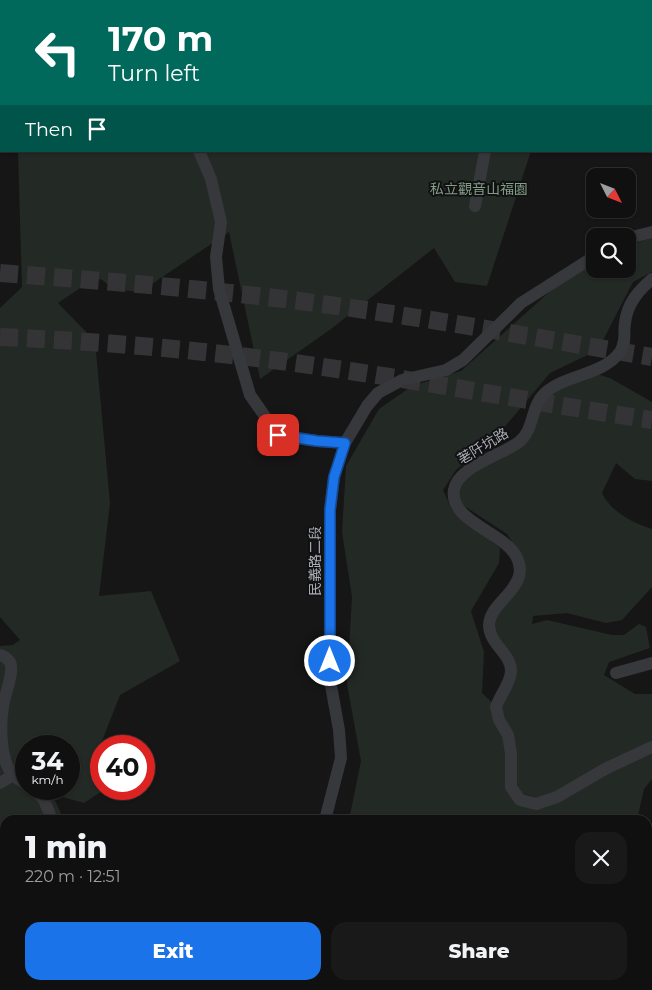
<!DOCTYPE html>
<html lang="en">
<head>
<meta charset="utf-8">
<style>
  :root { --surface:#101011; --page:#19191a; --text:#f1f3f6; --muted:#9c9d9f; --line:#303031; --accent:#1a73e8 }
  body { margin:0; font-family:Montserrat,"Noto Sans TC",sans-serif; background:var(--page); color:var(--text); height:100vh; display:flex; flex-direction:column; font-size:19px; white-space:nowrap }
  * { box-sizing:border-box; margin:0 }
  p { font-size:16px; color:var(--muted) }
  .icon { flex:none; width:28px; height:28px; fill:none; stroke:currentColor; stroke-width:2; stroke-linecap:round; stroke-linejoin:round }
  .map { position:relative; flex:1; overflow:hidden }
  .sheet { position:absolute; left:0px; top:815px; width:652px; height:175px; display:flex; flex-direction:column; background:var(--surface); border-radius:15px 15px 0 0; box-shadow:0 1px 4px #0004,0 0 0 1px var(--line) }
  .sheet>* { flex:none }
  .hud { position:absolute; left:0px; top:0px; width:652px; height:152px; box-shadow:0 1px 4px #0004,0 0 0 1px var(--line); background:#00695c; color:#fff; overflow:hidden }
  .needle { width:32px; rotate:132deg }
  .fabs { position:absolute; left:586px; top:168px; display:grid; gap:10px }
  .fabs a { display:grid; place-items:center; width:50px; height:50px; border-radius:10px; background:var(--surface); box-shadow:0 1px 4px #0004,0 0 0 1px var(--line); font-size:25px }
  .speed { position:absolute; left:15px; top:735px; display:flex; gap:10px; font-size:25px; font-weight:700; text-align:center }
  .speed>* { display:grid; place-content:center; width:65px; height:65px; border-radius:50%; background:var(--surface); box-shadow:0 1px 4px #0004,0 0 0 1px var(--line); line-height:1 }
  .speed small { font-size:12px; font-weight:400 }
  .speed .limit { border:8px solid #d22; background:#fff; color:#111 }
  .pin { position:absolute; display:grid; place-items:center; width:42px; height:42px; color:#fff; margin:-21px; border-radius:10px; box-shadow:0 2px 8px #0006 }
  .me { position:absolute; width:55px; margin:-28px; rotate:0deg; stroke-linejoin:round; filter:drop-shadow(0 0 4px #0008) }
  .turn { display:flex; align-items:center; gap:18px; height:105px; padding:0 25px; font-size:22px }
  .turn .icon { width:65px; height:65px; stroke-width:2.5 }
  .turn b { display:block; font-size:35px; line-height:42px }
  .then { display:flex; align-items:center; height:48px; padding:0 25px; background:#0003; gap:10px; font-size:19px }
  .round { display:grid; place-items:center; flex:none; width:52px; height:52px; border-radius:15px; background:var(--page) }
  .summary { display:flex; align-items:center; justify-content:space-between; height:85px; padding:0 25px }
  h1 { font-size:30px; font-weight:800; line-height:38px }
  .button { display:flex; gap:10px; margin-top:auto; padding:10px 25px }
  .button a { flex:1; height:58px; border-radius:15px; background:var(--accent); color:#fff; font-size:20px; font-weight:800; line-height:58px; text-align:center }
  .button a+a { background:var(--page); color:var(--text) }
  .map>svg:first-child { display:block }
</style>
</head>
<body>
<div class="map">
<svg width="652" height="990" viewBox="0 0 652 990">
  <rect width="100%" height="100%" fill="#161617"/>
  <!-- green -->
  <path fill="#232924" fill-rule="evenodd" d="M176,0H652V129L651,1Z
    M18,151H531L487,286L455,282L434,248L331,329L260,379L229,232L140,292L113,289L101,279L89,282L58,303L95,341L110,503L99,596L151,591L180,661L120,695L102,741L106,746H101V789H105L84,803L52,794L64,820H5V985H43V990H0V646L13,645L20,640L0,617V308L22,287ZM26,746H69V789H26Z
    M652,238V272L633,282L598,350L550,373L497,436L456,470L443,490L452,510L500,548L499,563L471,611L484,652L482,693L497,707L511,662L492,634L491,617L515,571L516,548L507,534L455,500L457,485L525,433L538,401L584,370L610,378L652,402V481L635,479L616,463L602,493C610,511 633,523 652,529V587L622,620L606,623L567,613L533,616L532,624L547,620L612,635H624L639,624L646,627L650,648L609,662L604,675L635,694H652V779L644,789L637,820H349L361,761L347,684L352,597L342,532L346,466L379,409L412,386L461,371L575,269L595,258V269H628V245Z
    M648,950L652,952V990H359L356,985H648Z
    M67,985H240L237,990H67Z"/>
  <g fill="none" stroke-linecap="round" stroke-linejoin="round">
    <!-- highway-tunnel -->
    <path stroke="#343437" stroke-width="18" stroke-dasharray="18 9" stroke-linecap="butt" d="M0,273C92,280 183,287 275,298C401,313 527,336 652,357
      M0,337C117,342 234,353 350,371C451,386 551,405 652,420"/>
    <!-- minor -->
    <path stroke="#37383c" stroke-width="12" d="M91,0V1
      M610,0V1
      M513,1V0
      M547,1V0
      M651,23H652
      M199,151L211,179L221,222L216,257L219,289L250,395L278,435L317,441L345,443
      M475,206L485,151
      M628,238L652,232
      M652,279C638,291 627,304 625,323C623,333 627,342 620,352C602,376 566,374 545,393C530,407 535,429 519,442C502,455 457,467 454,490C449,521 503,532 516,556C533,587 490,600 489,625C489,644 512,654 511,672C510,684 500,695 496,707L499,720L508,735L511,753V787L520,800L536,804L557,797L605,769L652,747
      M0,655C4,656 7,658 10,662C15,671 4,696 3,707C0,725 0,761 13,775C16,779 22,781 26,784
      M616,673L652,663
      M0,783L13,775
      M34,789L44,800L52,820
      M325,820L341,758L339,730L330,680V510L334,477L345,443L367,406L378,393L402,380L446,370L463,360L521,303L595,256
      M648,842L652,830
      M648,936L652,939
      M56,990L57,985
      M248,990L252,985"/>
  </g>
  <g fill="none" stroke-linecap="round" stroke-linejoin="round">
    <!-- route casing -->
    <g stroke="#114b97" stroke-width="12">
      <path id="route" d="M278,435L317,441L345,443L334,477L330,510V661"/>
    </g>
    <!-- route -->
    <use href="#route" stroke="#1a73e8" stroke-width="9"/>
  </g>
  <g text-anchor="middle" stroke-width="4" stroke-linejoin="round" paint-order="stroke">
    <!-- park labels -->
    <g font-size="14" fill="#839e88" stroke="#111112">
      <text x="479" y="194">私立觀音山福園</text>
    </g>
    <!-- street labels -->
    <g font-size="14" fill="#aaacb6" stroke="#111112">
      <text transform="translate(483 446) rotate(-31)" y="5">荖阡坑路</text>
      <text transform="translate(315 561) rotate(-90)" y="5">民義路二段</text>
    </g>
  </g>
</svg>
<div class="fabs">
<a><svg class="needle" viewBox="-14 -14 28 28"><path d="M0-13l5 13h-10z" fill="#e53935"/><path d="M0 13l5-13h-10z" fill="#9c9d9f"/></svg></a>
<a><svg class="icon" aria-label="search" viewBox="0 0 24 24"><circle cx="10" cy="10" r="6"/><path d="M15 15l6 6"/></svg></a>
</div>
<div class="speed"><div>34<small>km/h</small></div><div class="limit">40</div></div>
<div class="pin" style="left:278px;top:435px;background:#d93025"><svg class="icon" aria-label="arrive" viewBox="0 0 24 24"><path d="M6 21V4h12l-3 4 3 4H6"/></svg></div>
<svg class="me" style="left:330px;top:661px" viewBox="-20 -20 40 40"><circle r="17" fill="#1a73e8" stroke="#fff" stroke-width="3"/><path d="M0-11L8 9 0 5-8 9z" fill="#fff"/></svg>
<div class="hud">
<div class="turn"><svg class="icon" aria-label="left" viewBox="0 0 24 24"><path d="M17 20v-9H6M10 6l-5 5 5 5"/></svg><div><b>170 m</b>Turn left</div></div>
<div class="then">Then<svg class="icon" aria-label="arrive" viewBox="0 0 24 24"><path d="M6 21V4h12l-3 4 3 4H6"/></svg></div>
</div>
<section class="sheet">
<div class="summary"><div><h1>1 min</h1><p>220 m · 12:51</p></div><a class="round"><svg class="icon" aria-label="close" viewBox="0 0 24 24"><path d="M6 6l12 12M18 6L6 18"/></svg></a></div>
<div class="button"><a>Exit</a><a>Share</a></div>
</section>
</div>
</body>
</html>
